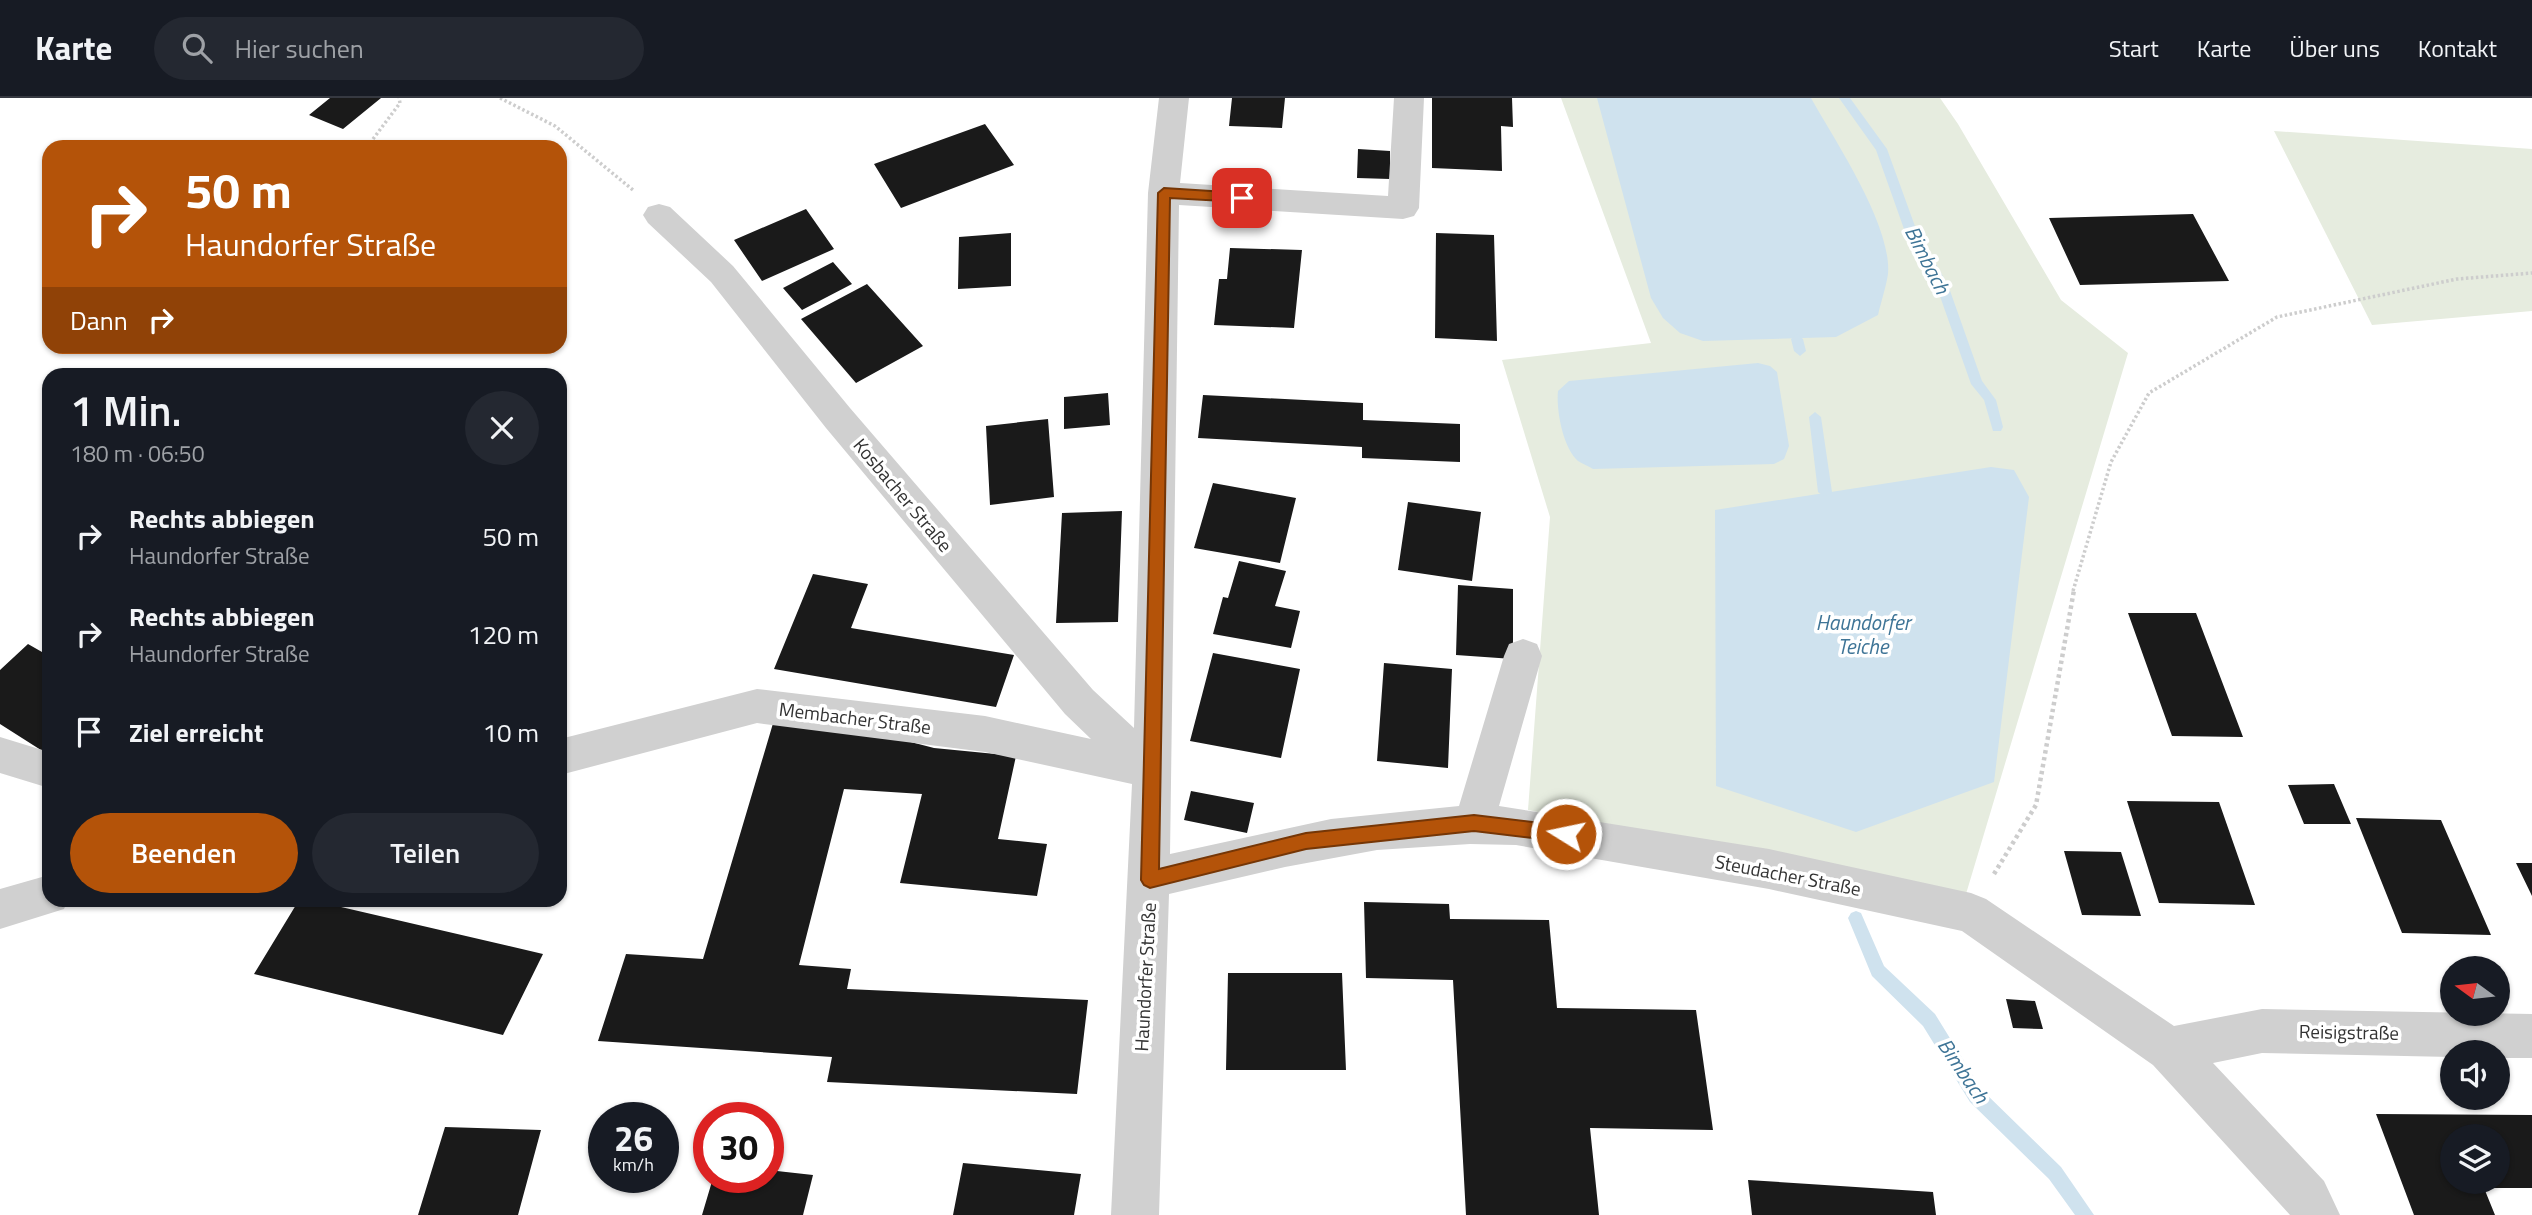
<!DOCTYPE html>
<html lang="de">
<head>
<meta charset="utf-8">
<style>
  :root { --surface:#171b24; --page:#242831; --text:#f1f3f6; --muted:#9ea1a6; --line:#363941; --accent:#b45309 }
  body { margin:0; font-family:"Titillium Web",sans-serif; background:var(--page); color:var(--text); height:100vh; display:flex; flex-direction:column; font-size:26px; white-space:nowrap }
  * { box-sizing:border-box; margin:0 }
  p { font-size:23px; color:var(--muted) }
  .icon { flex:none; width:38px; height:38px; fill:none; stroke:currentColor; stroke-width:2; stroke-linecap:round; stroke-linejoin:round }
  .map { position:relative; flex:1; overflow:hidden }
  .side { position:absolute; left:42px; top:270px; width:525px; height:539px; display:flex; flex-direction:column; background:var(--surface); border-radius:21px; box-shadow:0 2px 5px #0004 }
  .side>* { flex:none }
  .banner { position:absolute; left:42px; top:42px; width:525px; height:214px; border-radius:21px; box-shadow:0 2px 5px #0004; background:#b45309; color:#fff; overflow:hidden }
  .needle { width:46px; rotate:285deg }
  .tools { position:absolute; left:2440px; top:858px; display:grid; gap:14px }
  .tools a { display:grid; place-items:center; width:70px; height:70px; border-radius:50%; background:var(--surface); box-shadow:0 2px 5px #0004; font-size:35px }
  .speed { position:absolute; left:588px; top:1004px; display:flex; gap:14px; font-size:35px; font-weight:700; text-align:center }
  .speed>* { display:grid; place-content:center; width:91px; height:91px; border-radius:50%; background:var(--surface); box-shadow:0 2px 5px #0004; line-height:1 }
  .speed small { font-size:18px; font-weight:400 }
  .speed .limit { border:10px solid #d22; background:#fff; color:#111 }
  .pin { position:absolute; display:grid; place-items:center; width:60px; height:60px; color:#fff; margin:-30px; border-radius:14px; box-shadow:0 4px 10px #0006 }
  .me { position:absolute; width:77px; margin:-38px; rotate:280deg; stroke-linejoin:round; filter:drop-shadow(0 0 5px #0008) }
  .turn { display:flex; align-items:center; gap:24px; height:147px; padding:0 28px; font-size:32px }
  .turn .icon { width:91px; height:91px; stroke-width:2.5 }
  .turn b { display:block; font-size:49px; line-height:60px }
  .then { display:flex; align-items:center; height:66px; padding:0 28px; background:#0003; gap:14px; font-size:26px }
  .round { display:grid; place-items:center; flex:none; width:74px; height:74px; border-radius:37px; background:var(--page) }
  .head { display:flex; align-items:center; justify-content:space-between; height:119px; padding:0 28px }
  h1 { font-size:42px; font-weight:600; line-height:52px }
  .primary-button { display:flex; gap:14px; margin-top:auto; padding:14px 28px }
  .primary-button a { flex:1; height:80px; border-radius:42px; background:var(--accent); color:#fff; font-size:28px; font-weight:600; line-height:80px; text-align:center }
  .primary-button a+a { background:var(--page); color:var(--text) }
  ul { padding:0; list-style:none }
  li { display:flex; align-items:center; gap:21px; height:98px; padding:0 28px }
  li div { flex:1 }
  li b { display:block; font-size:26px }
  li em { font-style:normal }
  header { display:flex; align-items:center; gap:42px; box-sizing:border-box; height:98px; padding:0 35px; background:var(--surface); border-bottom:2px solid var(--line) }
  header strong { font-size:33px }
  nav { display:flex; gap:38px; margin-inline-start:auto; font-size:24px }
  .search { width:490px; height:63px; background:var(--page); display:flex; align-items:center; gap:18px; box-sizing:border-box; padding:0 24px; border-radius:38px; color:var(--muted); font-size:26px }
  .map>svg:first-child { display:block }
</style>
</head>
<body>
<header>
<strong>Karte</strong>
<div class="search"><svg class="icon" aria-label="search" viewBox="0 0 24 24"><circle cx="10" cy="10" r="6"/><path d="M15 15l6 6"/></svg>Hier suchen</div>
<nav><a>Start</a><a>Karte</a><a>Über uns</a><a>Kontakt</a></nav>
</header>
<div class="map">
<svg width="2532" height="1117" viewBox="0 0 2532 1117">
  <rect width="100%" height="100%" fill="#fff"/>
  <!-- green -->
  <path fill="#e6ecdf" d="M1561,0H1940L1958,26L2061,202L2128,255L1966,796L1528,712L1550,419L1502,262L1651,245Z
    M2274,33L2532,51V213L2372,227Z"/>
  <!-- water -->
  <path fill="#cfe2ee" d="M1597,0H1811C1835,43 1892,127 1888,176C1886,189 1881,204 1878,217L1836,239L1703,243L1680,235L1663,220L1651,200Z
    M1758,265L1770,268L1777,274L1789,348L1784,361L1774,366L1593,371C1589,368 1582,366 1578,363C1563,350 1556,312 1558,293L1569,283Z
    M1991,369L2014,372L2029,399L1994,684L1856,734L1716,688L1715,412Z"/>
  <g fill="none" stroke-linecap="round" stroke-linejoin="round">
    <!-- stream -->
    <path fill="#cfe2ee" fill-rule="evenodd" d="M1839,0H1850L1887,51L1916,131L1948,187L1982,283L1996,302L2003,329L2001,333H1993L1984,302L1971,286L1936,187L1904,131L1876,52Z
      M1797,236L1803,241L1806,253L1800,258L1794,253L1791,241Z
      M1815,314L1821,319L1832,394L1825,399L1818,394L1809,319Z
      M1856,813L1861,815L1884,868L1935,916L1982,992L2061,1069L2094,1117H2075L2049,1081L1970,1004L1923,928L1872,878L1848,820L1851,815Z"/>
  </g>
  <!-- building -->
  <path fill="#1a1a1a" fill-rule="evenodd" d="M330,0H381L343,31L309,17Z
    M1232,0H1285L1282,30L1229,28Z
    M1432,0H1512L1513,29L1501,28L1502,73L1432,70Z
    M985,26L1014,67L901,110L874,66Z
    M1358,51L1390,53V81L1357,80Z
    M806,111L834,151L762,183L734,142Z
    M2193,116L2229,183L2080,187L2049,120Z
    M1011,135V188L958,191L959,139Z
    M1436,135L1494,137L1497,243L1435,240Z
    M1230,150L1302,152L1294,230L1214,227L1219,181H1227Z
    M833,164L852,186L802,212L783,190Z
    M867,186L923,248L856,285L801,221Z
    M1108,295L1110,327L1064,331V299Z
    M1203,297L1363,305V322L1460,326V364L1362,360V349L1198,340Z
    M1048,321L1054,399L990,407L986,328Z
    M1213,385L1296,400L1280,465L1194,450Z
    M1408,404L1481,414L1472,483L1398,472Z
    M1122,413L1118,524L1056,525L1062,415Z
    M1239,463L1286,473L1275,508L1300,513L1291,550L1213,536L1223,499L1228,500Z
    M813,476L868,486L851,530L1014,557L996,609L774,571Z
    M1458,487L1513,491V561L1456,557Z
    M2128,515H2196L2243,639L2172,638Z
    M28,546L49,558V650L44,654L0,626V572Z
    M1213,555L1300,571L1281,660L1190,643Z
    M1384,565L1452,571L1448,670L1377,663Z
    M774,622L849,628L934,650L1016,658L998,741L1047,746L1037,798L900,785L922,696L844,691L799,867L851,871L847,891L1088,902L1077,996L827,984L832,959L598,943L626,856L703,861Z
    M2334,686L2351,726H2304L2288,687Z
    M1191,693L1254,705L1247,735L1184,722Z
    M2127,703L2219,704L2255,807L2159,805Z
    M2356,720L2441,722L2491,837L2402,835Z
    M2064,753L2121,754L2141,818L2082,817Z
    M2516,765H2532V798Z
    M299,802H311L543,856L503,937L254,876Z
    M1364,804L1449,806L1450,821L1549,822L1557,910L1696,912L1713,1032L1590,1030L1599,1117H1466L1453,882L1366,880Z
    M1228,875H1342L1346,972H1226Z
    M2006,901L2035,903L2043,931L2013,930Z
    M2376,1016L2532,1017V1090H2484L2495,1117H2414ZM2452,1038H2497V1083H2452Z
    M445,1029L541,1032L518,1117H418Z
    M963,1065L1081,1076L1074,1117H953Z
    M768,1072L813,1077L803,1117H702L713,1080H768Z
    M1748,1082L1933,1094L1936,1117H1752Z"/>
  <g fill="none" stroke-linecap="round" stroke-linejoin="round">
    <!-- path-far1 -->
    <path stroke="#cdcdcd" stroke-width="3.5" stroke-dasharray="2.5 2.5" stroke-linecap="butt" d="M500,0L555,28L633,92
      M367,49L400,5L399,0
      M2073,493L2111,364L2149,295L2277,219L2457,181L2532,175"/>
    <!-- path -->
    <path stroke="#cdcdcd" stroke-width="4.5" stroke-dasharray="3.5 3.5" stroke-linecap="butt" d="M1994,776L2036,707L2074,492"/>
    <!-- minor -->
    <path fill="#d0d0d0" fill-rule="evenodd" d="M1159,0H1189L1180,85L1388,98L1394,0H1424L1419,110L1414,118L1403,121L1179,107L1170,756L1331,721L1459,708L1504,558L1509,546L1523,541L1537,546L1542,558L1499,708L1769,751L1971,795L1986,801L2174,928L2262,911L2532,916V960H2497V954H2452V959L2262,955L2213,965L2324,1083L2340,1117H2290L2153,967L1962,833L1769,791L1516,747L1470,746L1377,752L1285,769L1169,796L1159,1117H1111L1132,686L985,654L757,625L560,677V641L757,591L985,618L1091,641L1065,616L826,330L711,184L648,125L643,117L648,109L659,106L670,109L733,168L850,310L1093,592L1134,630L1148,95Z
      M0,639L49,654V690L0,675Z
      M49,777V802H68L64,811L0,831V791Z"/>
  </g>
  <!-- route -->
  <path fill="#b45309" stroke="#753606" stroke-width="2" d="M1164,90L1242,95L1248,100L1242,104L1170,100L1159,771L1306,735L1474,717L1566,728L1572,731L1575,736L1572,742L1566,744L1474,733L1306,751L1150,790L1144,787L1141,782L1158,95Z"/>
  <g text-anchor="middle" stroke-width="7" stroke-linejoin="round" paint-order="stroke">
    <!-- street labels -->
    <g font-size="19" fill="#333" stroke="#fff">
      <text transform="translate(903 397) rotate(50)" y="7">Kosbacher Straße</text>
      <text transform="translate(855 620) rotate(7)" y="7">Membacher Straße</text>
      <text transform="translate(1788 777) rotate(11)" y="7">Steudacher Straße</text>
      <text transform="translate(1145 879) rotate(-87)" y="7">Haundorfer Straße</text>
      <text transform="translate(2349 934) rotate(1)" y="7">Reisigstraße</text>
    </g>
    <!-- water labels -->
    <g font-size="21" font-style="italic" fill="#3f7597" stroke="#fff">
      <text transform="translate(1927 162) rotate(63)" y="7">Bimbach</text>
      <text x="1863" y="532">Haundorfer<tspan x="1863" dy="24">Teiche</tspan></text>
      <text transform="translate(1963 973) rotate(56)" y="7">Bimbach</text>
    </g>
  </g>
</svg>
<div class="tools">
<a><svg class="needle" viewBox="-14 -14 28 28"><path d="M0-13l5 13h-10z" fill="#e53935"/><path d="M0 13l5-13h-10z" fill="#9ea1a6"/></svg></a>
<a><svg class="icon" aria-label="sound" viewBox="0 0 24 24"><path d="M4 9h4l5-4v14l-5-4H4zM17 9q2 3 0 6"/></svg></a>
<a><svg class="icon" aria-label="layers" viewBox="0 0 24 24"><path d="M12 4l9 5-9 5-9-5zM3 14l9 5 9-5"/></svg></a>
</div>
<div class="speed"><div>26<small>km/h</small></div><div class="limit">30</div></div>
<div class="pin" style="left:1242px;top:100px;background:#d93025"><svg class="icon" aria-label="arrive" viewBox="0 0 24 24"><path d="M6 21V4h12l-3 4 3 4H6"/></svg></div>
<svg class="me" style="left:1566px;top:736px" viewBox="-20 -20 40 40"><circle r="17" fill="#b45309" stroke="#fff" stroke-width="3"/><path d="M0-11L8 9 0 5-8 9z" fill="#fff"/></svg>
<div class="banner">
<div class="turn"><svg class="icon" aria-label="right" viewBox="0 0 24 24"><path d="M7 20v-9h11M14 6l5 5-5 5"/></svg><div><b>50 m</b>Haundorfer Straße</div></div>
<div class="then">Dann<svg class="icon" aria-label="right" viewBox="0 0 24 24"><path d="M7 20v-9h11M14 6l5 5-5 5"/></svg></div>
</div>
<section class="side">
<div class="head"><div><h1>1 Min.</h1><p>180 m · 06:50</p></div><a class="round"><svg class="icon" aria-label="close" viewBox="0 0 24 24"><path d="M6 6l12 12M18 6L6 18"/></svg></a></div>
<ul>
<li><svg class="icon" aria-label="right" viewBox="0 0 24 24"><path d="M7 20v-9h11M14 6l5 5-5 5"/></svg><div><b>Rechts abbiegen</b><p>Haundorfer Straße</p></div><em>50 m</em></li>
<li><svg class="icon" aria-label="right" viewBox="0 0 24 24"><path d="M7 20v-9h11M14 6l5 5-5 5"/></svg><div><b>Rechts abbiegen</b><p>Haundorfer Straße</p></div><em>120 m</em></li>
<li><svg class="icon" aria-label="arrive" viewBox="0 0 24 24"><path d="M6 21V4h12l-3 4 3 4H6"/></svg><div><b>Ziel erreicht</b></div><em>10 m</em></li>
</ul>
<div class="primary-button"><a>Beenden</a><a>Teilen</a></div>
</section>
</div>
</body>
</html>
